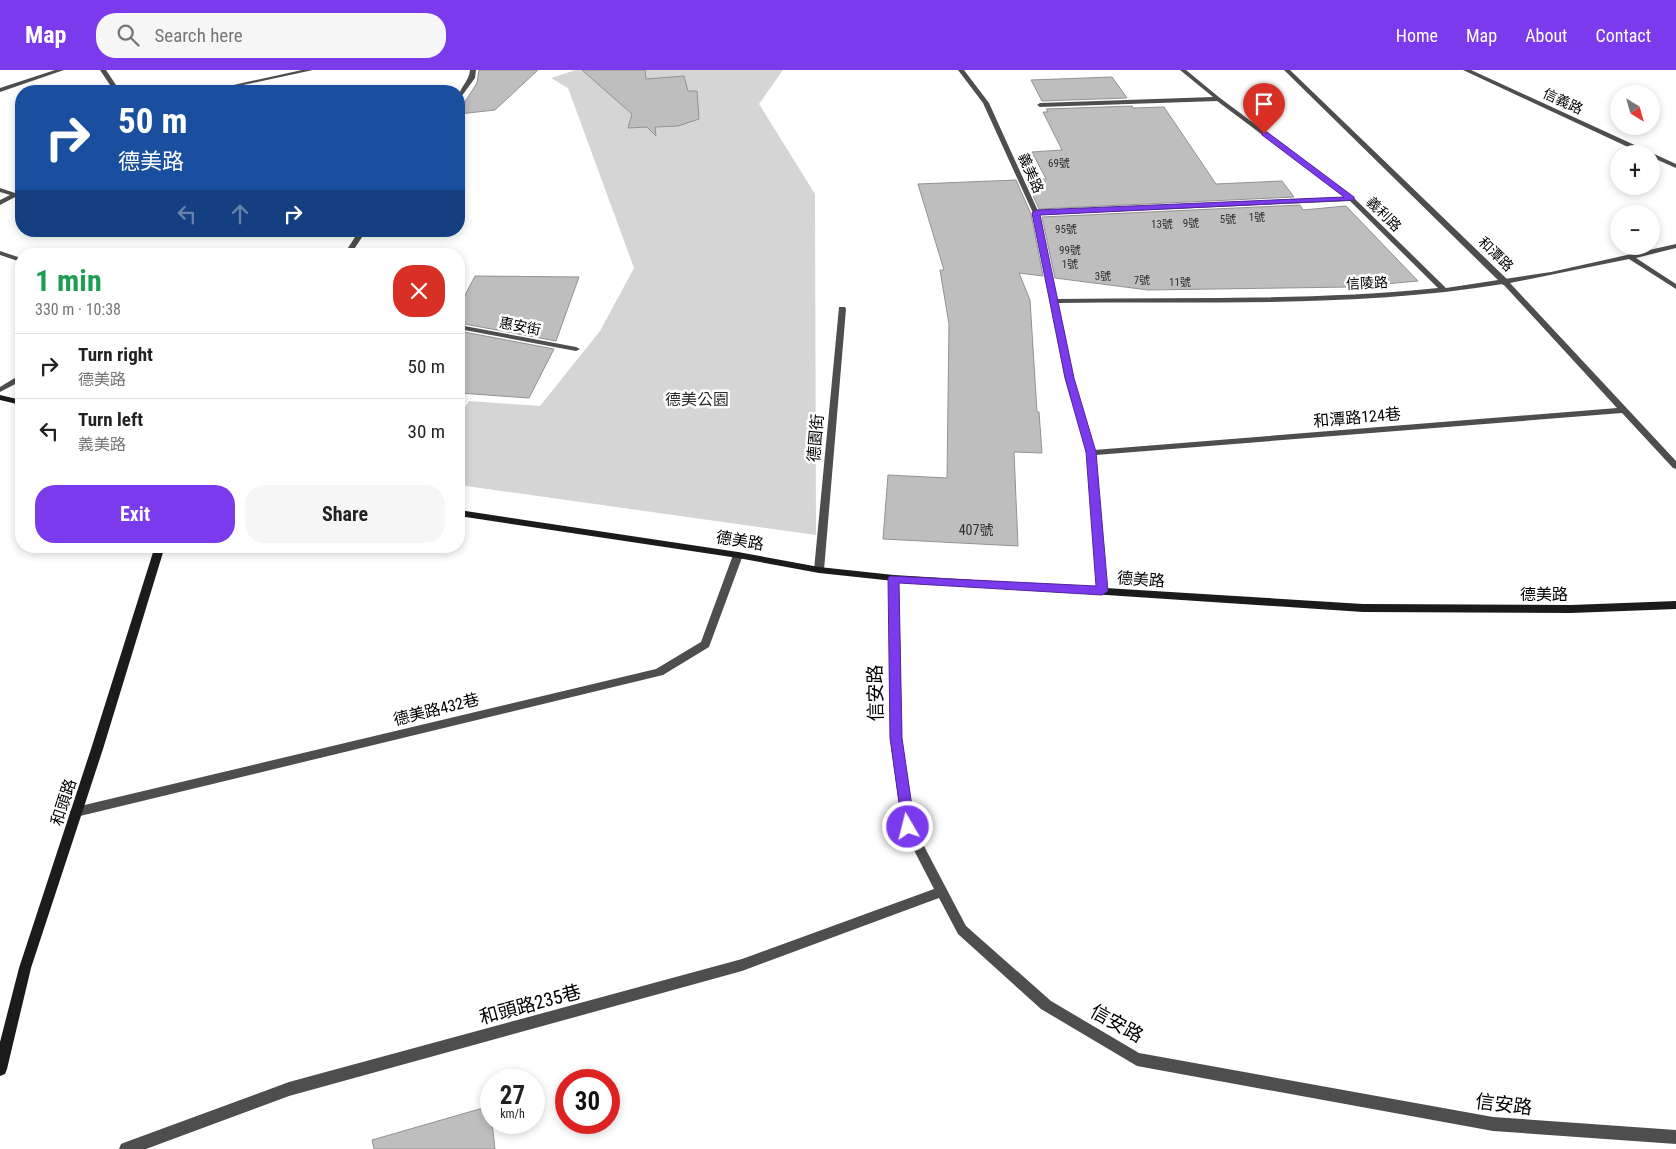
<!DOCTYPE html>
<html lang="en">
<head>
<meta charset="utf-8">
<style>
  :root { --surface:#fff; --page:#f6f6f6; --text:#222; --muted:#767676; --line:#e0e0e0; --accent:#7c3aed }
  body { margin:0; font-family:"Roboto Condensed","Noto Sans TC",sans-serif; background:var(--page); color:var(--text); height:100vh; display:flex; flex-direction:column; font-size:19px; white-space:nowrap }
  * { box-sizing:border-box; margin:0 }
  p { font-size:16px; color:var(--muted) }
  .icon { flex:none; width:28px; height:28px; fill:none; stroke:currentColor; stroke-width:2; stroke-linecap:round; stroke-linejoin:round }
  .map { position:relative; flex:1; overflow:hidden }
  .drawer { position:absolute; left:15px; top:178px; width:450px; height:305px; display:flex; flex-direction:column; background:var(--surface); border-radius:20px; box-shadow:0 2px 8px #0003 }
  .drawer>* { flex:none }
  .banner { position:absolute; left:15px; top:15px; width:450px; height:152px; border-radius:20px; box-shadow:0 2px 8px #0003; background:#1a4fa0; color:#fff; overflow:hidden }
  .needle { width:32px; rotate:143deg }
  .tools { position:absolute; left:1610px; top:15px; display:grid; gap:10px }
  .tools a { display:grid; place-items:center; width:50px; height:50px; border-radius:50%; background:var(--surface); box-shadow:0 2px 8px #0003; font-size:25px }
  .speed { position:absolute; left:480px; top:999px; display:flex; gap:10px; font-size:25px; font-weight:700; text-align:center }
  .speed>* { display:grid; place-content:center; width:65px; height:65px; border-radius:50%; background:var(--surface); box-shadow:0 2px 8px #0003; line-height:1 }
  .speed small { font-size:12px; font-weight:400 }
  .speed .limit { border:8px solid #d22; background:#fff; color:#111 }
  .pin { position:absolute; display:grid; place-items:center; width:42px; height:42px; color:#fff; margin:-51px -21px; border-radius:50% 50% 50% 0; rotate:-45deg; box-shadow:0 0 5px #0007 }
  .pin .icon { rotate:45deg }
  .me { position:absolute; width:55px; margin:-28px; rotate:352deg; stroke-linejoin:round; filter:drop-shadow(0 0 4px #0008) }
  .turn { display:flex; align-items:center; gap:18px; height:105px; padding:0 20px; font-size:22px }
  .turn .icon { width:65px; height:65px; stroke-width:2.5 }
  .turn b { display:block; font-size:35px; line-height:42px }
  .lanes { display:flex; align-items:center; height:48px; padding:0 20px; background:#0003; justify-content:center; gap:25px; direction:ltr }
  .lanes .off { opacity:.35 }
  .round { display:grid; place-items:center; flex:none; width:52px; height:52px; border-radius:20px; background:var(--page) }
  .headline { display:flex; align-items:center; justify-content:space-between; height:85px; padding:0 20px }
  h1 { font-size:30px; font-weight:700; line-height:38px; color:#1e9e55 }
  .cta { display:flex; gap:10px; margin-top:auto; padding:10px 20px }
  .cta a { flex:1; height:58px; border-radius:20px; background:var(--accent); color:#fff; font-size:20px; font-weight:700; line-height:58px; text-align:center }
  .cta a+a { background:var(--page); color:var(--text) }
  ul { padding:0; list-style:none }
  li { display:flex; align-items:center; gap:15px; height:65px; padding:0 20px; border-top:1px solid var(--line) }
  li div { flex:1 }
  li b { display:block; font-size:19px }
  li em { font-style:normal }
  header { display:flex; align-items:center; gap:30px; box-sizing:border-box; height:70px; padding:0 25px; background:var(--accent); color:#fff }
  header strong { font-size:24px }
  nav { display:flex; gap:28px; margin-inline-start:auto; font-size:18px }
  .search { width:350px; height:45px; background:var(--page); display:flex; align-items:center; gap:12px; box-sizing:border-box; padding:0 18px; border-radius:20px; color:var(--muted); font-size:19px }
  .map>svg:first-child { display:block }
</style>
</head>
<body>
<header>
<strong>Map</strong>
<div class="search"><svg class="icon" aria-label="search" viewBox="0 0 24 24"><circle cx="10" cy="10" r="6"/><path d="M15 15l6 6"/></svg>Search here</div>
<nav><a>Home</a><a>Map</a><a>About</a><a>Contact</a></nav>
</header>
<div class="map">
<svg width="1676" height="1079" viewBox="0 0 1676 1079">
  <rect width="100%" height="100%" fill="#fff"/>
  <!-- green -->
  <path fill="#d5d5d5" d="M576,0H783L759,34L815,124L816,465L459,415V346L469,331L540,336L600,261L634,198L568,18L551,8Z"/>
  <!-- building -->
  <path fill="#bebebe" stroke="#929292" d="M479,0H538L495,40L459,44V41L477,13Z
    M582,0H645L646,9L684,6L688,21H697L699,49L678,56L655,57L656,66L647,57L628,58L632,44Z
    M1112,7L1127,28L1042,31L1031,10Z
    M1132,36L1133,38L1164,37L1216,114L1282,111L1294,127L1039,139L1026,110L1046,109L1032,82L1062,80L1043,42H1048L1046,39Z
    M1016,110L1031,144L1043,206L1019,203L1030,230L1037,342H1039L1042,383L1014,382L1018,476L883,469L888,405L947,408L949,254L940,200H944L918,114Z
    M1300,135L1303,140L1346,136L1418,211L1351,217L1148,220L1055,208L1042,147Z
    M475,206L579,207L556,271L459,253V237Z
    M459,261L554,279L529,328L459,323Z
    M490,1036L495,1079H374L372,1070Z"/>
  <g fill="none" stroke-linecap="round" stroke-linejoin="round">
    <!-- lane -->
    <path fill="#4e4e4e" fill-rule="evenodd" d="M1284,0H1290L1509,211V215H1503Z"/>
    <!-- street -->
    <path fill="#4e4e4e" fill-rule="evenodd" d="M55,0H64L0,22V18Z
      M100,0H106L120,21H114Z
      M302,0H313L216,21H206Z
      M470,0H476L475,8L461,27L459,28C459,17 469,12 470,0Z
      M958,0H964L989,33L1038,141L1346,127L1217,31L1040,37L1037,35L1040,33L1213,27L1180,0H1186L1220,28L1354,128L1446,218L1551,202L1676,174V178L1636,188L1676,214V219L1629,189L1510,213L1676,391V399L1673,398L1622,343L1096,385L1107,521L1105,523H1099L1087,383L1065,308L1033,143L983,33ZM1350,131L1438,218C1312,231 1184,227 1057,229L1040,145ZM1503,214L1617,338L1094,380L1073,308L1058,233C1206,231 1356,238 1503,214Z
      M1463,0H1471L1676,94V98L1651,87V84H1643Z
      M0,118L18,124L19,125L0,135V130L10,125L0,122Z
      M359,161H366L351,184H344Z
      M0,181L21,188V192L0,185Z
      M839,237H845L846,239L824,500L819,503L814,500Z
      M459,255L576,277L580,279L576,281L459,259Z
      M18,306H21V311L0,322V317Z
      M738,482L743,485L709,577L663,605L76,747L72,745L70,742L72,739L76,737L656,599L701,572L733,485Z
      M894,505L899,508L902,668L914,757L966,856L1051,931L1139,983L1493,1047L1676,1060V1074L1493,1061L1137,996L1041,939L958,864L939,828L742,901L289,1026L146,1079H119L121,1074L126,1072L289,1012L742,889L934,819L902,757L890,668L889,508Z"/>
    <!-- secondary -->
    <path fill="#1b1b1b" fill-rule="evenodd" d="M0,325L21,330V335L0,330Z
      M459,440L738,482L819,497L894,505L1363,534L1571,535L1676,531V539L1571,543L1363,542L894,511L819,503L738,488L459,446Z
      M155,476H165L103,679L31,898L7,999L5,1004L0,1006V972L19,898L91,679Z"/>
  </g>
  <!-- route -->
  <path fill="#7c3aed" stroke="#51269a" d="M1262,62H1267L1354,127V130L1040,145L1074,308L1096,382L1108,521L1102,525L899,513L902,668L915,757L913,761L908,763L903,761L890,668L888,508L890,506L1096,516L1086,382L1065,308L1032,143L1036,140L1344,127L1262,65Z"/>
  <g text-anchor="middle" stroke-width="5" stroke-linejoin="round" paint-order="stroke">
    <!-- far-number labels -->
    <g font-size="11" fill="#303030">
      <text x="1059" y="97">69號</text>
      <text x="1257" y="151">1號</text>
      <text x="1228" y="153">5號</text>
      <text x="1191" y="157">9號</text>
      <text x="1162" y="158">13號</text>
      <text x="1066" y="163">95號</text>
      <text x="1070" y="184">99號</text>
      <text x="1070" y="198">1號</text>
      <text x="1103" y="210">3號</text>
      <text x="1142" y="214">7號</text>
      <text x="1180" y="216">11號</text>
    </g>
    <!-- far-street labels -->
    <g font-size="14" fill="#000" stroke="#fff">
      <text transform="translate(1563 31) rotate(25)" y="5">信義路</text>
      <text transform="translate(1031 103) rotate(66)" y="5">義美路</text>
      <text transform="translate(1384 144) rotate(45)" y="5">義利路</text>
      <text transform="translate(1496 184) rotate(44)" y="5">和潭路</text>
      <text transform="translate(1367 213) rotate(-3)" y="5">信陵路</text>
      <text transform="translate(520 256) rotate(11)" y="5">惠安街</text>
    </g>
    <!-- number labels -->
    <g font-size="14" fill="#303030">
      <text x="976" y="465">407號</text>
    </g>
    <!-- park labels -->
    <g font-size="16" fill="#2c2c2c" stroke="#fff">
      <text x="697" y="335">德美公園</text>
    </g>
    <!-- street labels -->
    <g font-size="16" fill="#000" stroke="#fff">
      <text transform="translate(1357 347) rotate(-5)" y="6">和潭路124巷</text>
      <text transform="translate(815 368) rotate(-85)" y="6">德園街</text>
      <text transform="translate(740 470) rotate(9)" y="6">德美路</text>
      <text transform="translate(1141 509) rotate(4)" y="6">德美路</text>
      <text x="1544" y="530">德美路</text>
      <text transform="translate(436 639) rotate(-14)" y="6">德美路432巷</text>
      <text transform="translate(63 732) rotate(-72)" y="6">和頭路</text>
    </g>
    <!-- near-street labels -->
    <g font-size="19" fill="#000" stroke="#fff">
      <text transform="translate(875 623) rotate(-91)" y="7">信安路</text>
      <text transform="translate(530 934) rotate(-15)" y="7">和頭路235巷</text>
      <text transform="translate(1117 953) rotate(29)" y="7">信安路</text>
      <text transform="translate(1504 1034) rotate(7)" y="7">信安路</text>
    </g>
  </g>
</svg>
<div class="tools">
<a><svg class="needle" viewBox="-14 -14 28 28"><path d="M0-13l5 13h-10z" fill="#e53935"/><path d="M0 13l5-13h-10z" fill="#767676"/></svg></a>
<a>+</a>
<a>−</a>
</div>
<div class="speed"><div>27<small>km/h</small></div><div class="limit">30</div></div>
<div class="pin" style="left:1264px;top:64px;background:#d93025"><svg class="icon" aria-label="arrive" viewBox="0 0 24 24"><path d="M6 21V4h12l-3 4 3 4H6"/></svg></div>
<svg class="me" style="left:908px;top:757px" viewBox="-20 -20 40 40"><circle r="17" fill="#7c3aed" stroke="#fff" stroke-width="3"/><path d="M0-11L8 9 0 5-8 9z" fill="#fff"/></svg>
<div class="banner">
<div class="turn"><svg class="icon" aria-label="right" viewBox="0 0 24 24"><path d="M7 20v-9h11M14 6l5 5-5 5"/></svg><div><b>50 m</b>德美路</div></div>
<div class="lanes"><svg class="icon off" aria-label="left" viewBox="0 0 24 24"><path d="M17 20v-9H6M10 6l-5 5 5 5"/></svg><svg class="icon off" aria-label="ahead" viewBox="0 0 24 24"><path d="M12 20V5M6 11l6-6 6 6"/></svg><svg class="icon" aria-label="right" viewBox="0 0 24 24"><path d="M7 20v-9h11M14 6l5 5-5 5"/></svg></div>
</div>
<section class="drawer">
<div class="headline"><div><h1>1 min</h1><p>330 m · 10:38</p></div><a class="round" style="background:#d93025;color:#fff"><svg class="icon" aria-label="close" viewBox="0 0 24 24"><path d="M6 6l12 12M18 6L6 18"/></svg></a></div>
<ul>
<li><svg class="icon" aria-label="right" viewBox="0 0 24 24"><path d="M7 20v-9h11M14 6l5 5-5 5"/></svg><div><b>Turn right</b><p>德美路</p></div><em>50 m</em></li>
<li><svg class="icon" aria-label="left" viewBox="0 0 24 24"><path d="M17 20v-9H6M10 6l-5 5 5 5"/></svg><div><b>Turn left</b><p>義美路</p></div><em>30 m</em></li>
</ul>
<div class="cta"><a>Exit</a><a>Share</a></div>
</section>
</div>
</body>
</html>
